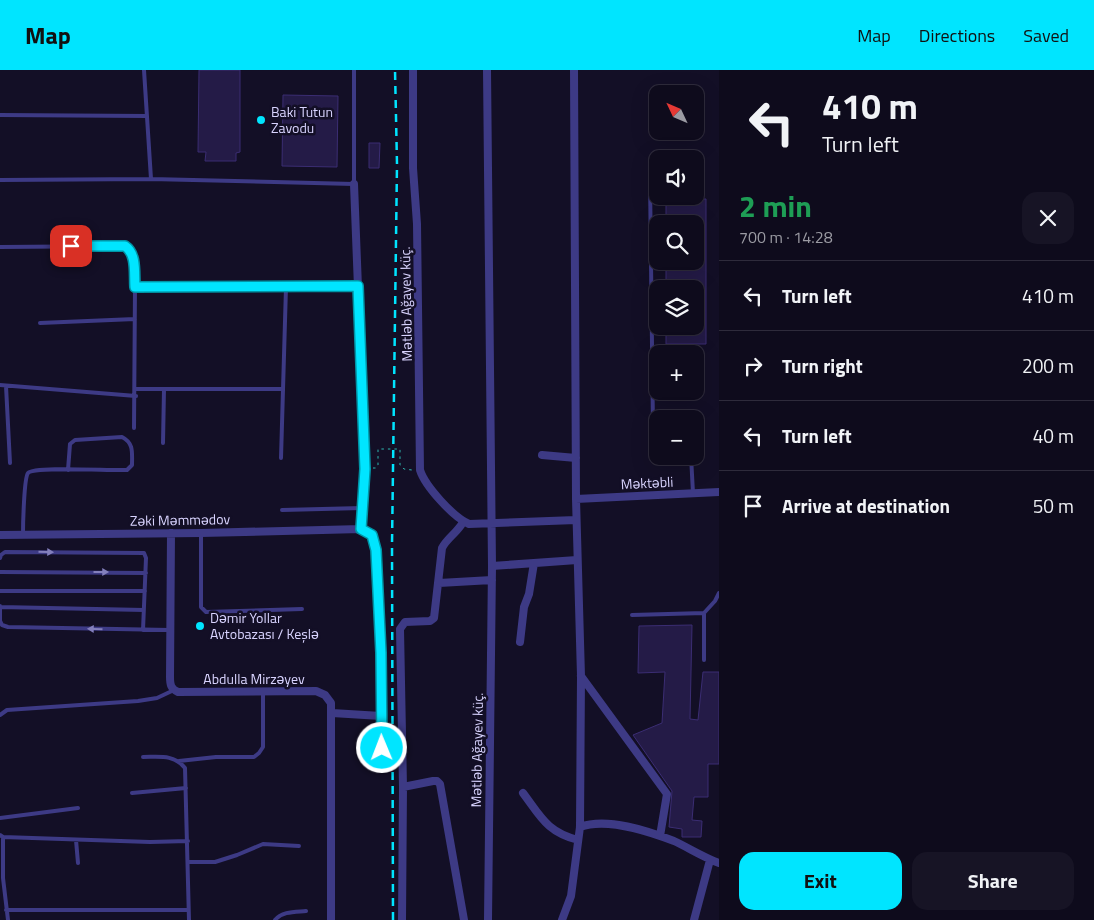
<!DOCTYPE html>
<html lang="en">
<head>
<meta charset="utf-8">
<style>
  :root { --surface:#0e0b1c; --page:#171425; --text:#f1f3f6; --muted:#9b9ba3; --line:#2e2b3b; --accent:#00e5ff }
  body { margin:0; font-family:"Titillium Web",sans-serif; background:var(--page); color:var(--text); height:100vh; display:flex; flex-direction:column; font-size:19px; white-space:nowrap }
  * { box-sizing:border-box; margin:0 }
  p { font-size:16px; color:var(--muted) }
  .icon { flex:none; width:28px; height:28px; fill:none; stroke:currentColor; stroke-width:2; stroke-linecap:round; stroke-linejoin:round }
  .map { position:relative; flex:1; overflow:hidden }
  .sheet { display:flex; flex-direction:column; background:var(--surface); width:375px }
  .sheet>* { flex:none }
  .top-card { background:#0e0b1c; color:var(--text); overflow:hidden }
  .needle { width:32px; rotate:314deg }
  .buttons { position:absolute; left:649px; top:15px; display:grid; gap:10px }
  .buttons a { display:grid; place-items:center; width:55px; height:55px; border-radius:10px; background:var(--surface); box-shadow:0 5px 20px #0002,0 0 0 1px var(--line); font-size:25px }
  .pin { position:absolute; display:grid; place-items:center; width:42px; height:42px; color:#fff; margin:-21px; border-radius:10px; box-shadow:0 2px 8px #0006 }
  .me { position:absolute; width:55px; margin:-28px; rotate:359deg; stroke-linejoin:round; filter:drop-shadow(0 0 4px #0008) }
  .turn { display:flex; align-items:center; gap:18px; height:105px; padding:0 20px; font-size:22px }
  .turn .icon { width:65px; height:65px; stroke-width:2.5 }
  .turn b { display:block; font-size:35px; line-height:42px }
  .round { display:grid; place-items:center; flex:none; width:52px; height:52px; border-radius:15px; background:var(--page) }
  .headline { display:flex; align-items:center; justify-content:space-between; height:85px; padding:0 20px }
  h1 { font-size:30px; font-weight:700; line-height:38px; color:#1e9e55 }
  .button { display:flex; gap:10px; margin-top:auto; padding:10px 20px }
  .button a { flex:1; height:58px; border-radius:15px; background:var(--accent); color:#111; font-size:20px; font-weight:700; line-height:58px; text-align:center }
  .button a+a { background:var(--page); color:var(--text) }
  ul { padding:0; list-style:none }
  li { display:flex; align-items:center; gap:15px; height:70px; padding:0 20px; border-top:1px solid var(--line) }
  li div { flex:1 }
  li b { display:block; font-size:19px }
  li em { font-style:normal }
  header { display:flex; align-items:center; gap:30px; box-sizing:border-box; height:70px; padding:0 25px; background:var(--accent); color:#111 }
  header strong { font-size:24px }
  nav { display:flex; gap:28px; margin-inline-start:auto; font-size:18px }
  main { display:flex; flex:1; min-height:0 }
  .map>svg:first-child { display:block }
</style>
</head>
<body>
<header>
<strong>Map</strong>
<nav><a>Map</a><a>Directions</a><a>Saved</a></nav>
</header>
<main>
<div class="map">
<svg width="719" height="850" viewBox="0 0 719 850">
  <rect width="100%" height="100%" fill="#130f26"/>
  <!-- building -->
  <path fill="#241b47" stroke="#3b2d73" d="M199,0H240V82L236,83V91H205L206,82H198Z
    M283,25L338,26L337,97L282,96Z
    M369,73H380L379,98H369Z
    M666,129H706V274H666V256H695V219H666V191H695V154H666Z
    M692,555L690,649L698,650L703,602H719V694H708V727H694L692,750L702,751L701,767H682V759L669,757L672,721L633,665L662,653L665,602L638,603L639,556Z"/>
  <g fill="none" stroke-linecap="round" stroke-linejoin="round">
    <!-- path -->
    <path stroke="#2fb8b0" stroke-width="1" stroke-dasharray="2.5 4" stroke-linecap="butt" d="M373,398H376L378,395V379H400V395L404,399L412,400"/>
    <!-- service -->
    <path stroke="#3d3a85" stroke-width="4" d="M144,0L151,109
      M0,45L147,46
      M650,109L653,358L658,365
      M0,110L151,109L354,114V0
      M0,177L125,176L130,180L133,187L135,217L134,358
      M135,217L358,216
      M40,253L135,249
      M0,315L136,326
      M6,316L10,393
      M136,319H283
      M163,373L164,319
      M691,386L693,423
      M281,388L286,217
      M282,440L362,438
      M201,463V537L206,542L302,539
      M23,464C23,455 24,408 28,403C34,396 113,401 127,400L132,395C132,383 134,373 122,367L75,370L70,374L68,400
      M0,488L1,485L5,482L144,483L146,488L143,560
      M0,502L146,503
      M0,521H145
      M0,536V551L2,555L8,557L170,560
      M0,537L144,540
      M632,545L704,543
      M704,590V543L715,531L719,523
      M0,645L7,640L138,631L157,628L174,620
      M143,687C159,687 174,684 185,698L189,850
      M179,691L216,687H254L259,683L263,677V621
      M132,723L186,718
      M0,748L78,738
      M0,765L3,767V808L8,850
      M3,767L150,772L188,771
      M76,770L78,793
      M188,792H215L237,785L263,774L299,776
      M6,840H188
      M275,850C282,841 296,842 306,841"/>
    <!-- minor -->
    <path stroke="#3d3a85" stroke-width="8" d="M413,0V98L417,154L420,400C425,416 453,447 469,454L576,450
      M487,0L492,496L488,850
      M354,114L365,399L361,459L372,465L376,480L381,583L382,678
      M542,385L576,388
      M576,429L719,422
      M171,463L170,607C170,615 171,619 178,622L316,621L325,625L331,633V850
      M0,465L201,463L361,459
      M492,496L577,490
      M439,513L492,510
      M520,572L524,537L529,524L534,493
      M581,606L667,724L660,766
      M332,643L381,646
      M403,717L433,711H437L440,714L464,850
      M523,723C541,747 547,762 578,770
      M580,757C607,747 648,761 674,771C689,778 703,787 719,793
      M402,850L403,717L400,559L405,552L430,551L434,548L442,478C447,468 458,462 463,452
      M562,850L571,826L580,757L581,606L576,429L574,0
      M694,850L710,790"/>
    <!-- rail -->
    <path stroke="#00e5ff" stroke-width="2.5" stroke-dasharray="8 6" stroke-linecap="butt" d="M393,850L392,475L397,94L395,0"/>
  </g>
  <!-- one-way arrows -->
  <defs><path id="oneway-solid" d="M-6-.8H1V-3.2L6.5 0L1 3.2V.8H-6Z" transform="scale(1.25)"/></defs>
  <g fill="#837fbc">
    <use href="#oneway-solid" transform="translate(46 482) rotate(1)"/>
    <use href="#oneway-solid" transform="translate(101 502)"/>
    <use href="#oneway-solid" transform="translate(95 559) rotate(-179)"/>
  </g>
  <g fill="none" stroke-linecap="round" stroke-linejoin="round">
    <!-- route casing -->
    <g stroke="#0095a6" stroke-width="12">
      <path id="route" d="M71,176H125C137,184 134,203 135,217L358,216L365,399L361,459L372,465L376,480L381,583L382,678"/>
    </g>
    <!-- route -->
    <use href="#route" stroke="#00e5ff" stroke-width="9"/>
  </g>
  <!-- markers -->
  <g fill="#00e5ff" stroke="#130f26" stroke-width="2">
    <circle cx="261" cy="50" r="5"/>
    <circle cx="200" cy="556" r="5"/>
  </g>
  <g text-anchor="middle" stroke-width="5" stroke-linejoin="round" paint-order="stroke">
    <!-- poi labels -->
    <g font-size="14" fill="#d9d4ff" stroke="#130f26" text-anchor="start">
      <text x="271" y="47">Baki Tutun<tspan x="271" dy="16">Zavodu</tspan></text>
      <text x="210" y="553">Dəmir Yollar<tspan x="210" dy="16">Avtobazası / Keşlə</tspan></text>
    </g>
    <!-- street labels -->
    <g font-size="14" fill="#d9d4ff" stroke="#130f26">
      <text transform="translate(406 234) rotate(-91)" y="5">Mətləb Ağayev küç.</text>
      <text transform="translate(647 413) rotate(-3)" y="5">Məktəbli</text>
      <text transform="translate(180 450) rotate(-1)" y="5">Zəki Məmmədov</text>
      <text x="254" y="614">Abdulla Mirzəyev</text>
      <text transform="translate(477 680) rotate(-89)" y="5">Mətləb Ağayev küç.</text>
    </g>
  </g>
</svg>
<div class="buttons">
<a><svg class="needle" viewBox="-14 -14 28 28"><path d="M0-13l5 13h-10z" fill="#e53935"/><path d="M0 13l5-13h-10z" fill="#9b9ba3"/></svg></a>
<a><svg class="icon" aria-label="sound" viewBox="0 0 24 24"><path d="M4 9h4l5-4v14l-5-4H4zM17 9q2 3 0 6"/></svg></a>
<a><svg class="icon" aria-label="search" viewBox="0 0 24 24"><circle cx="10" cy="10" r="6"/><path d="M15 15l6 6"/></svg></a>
<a><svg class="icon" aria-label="layers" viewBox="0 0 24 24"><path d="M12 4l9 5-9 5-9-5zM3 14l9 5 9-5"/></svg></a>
<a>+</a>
<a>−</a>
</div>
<div class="pin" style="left:71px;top:176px;background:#d93025"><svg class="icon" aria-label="arrive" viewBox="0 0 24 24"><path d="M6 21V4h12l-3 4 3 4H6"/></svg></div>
<svg class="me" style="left:382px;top:678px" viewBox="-20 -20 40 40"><circle r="17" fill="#00e5ff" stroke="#fff" stroke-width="3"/><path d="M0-11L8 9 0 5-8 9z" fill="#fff"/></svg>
</div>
<section class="sheet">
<div class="top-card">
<div class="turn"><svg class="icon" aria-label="left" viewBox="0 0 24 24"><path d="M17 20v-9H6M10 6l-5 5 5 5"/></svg><div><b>410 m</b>Turn left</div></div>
</div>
<div class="headline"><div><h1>2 min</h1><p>700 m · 14:28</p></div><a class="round"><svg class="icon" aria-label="close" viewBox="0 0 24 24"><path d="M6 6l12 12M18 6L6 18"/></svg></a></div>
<ul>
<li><svg class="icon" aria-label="left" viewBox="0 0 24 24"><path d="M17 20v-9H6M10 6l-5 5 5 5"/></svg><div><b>Turn left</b></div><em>410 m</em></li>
<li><svg class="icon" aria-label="right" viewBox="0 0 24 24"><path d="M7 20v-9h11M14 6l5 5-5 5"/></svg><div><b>Turn right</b></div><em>200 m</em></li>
<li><svg class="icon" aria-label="left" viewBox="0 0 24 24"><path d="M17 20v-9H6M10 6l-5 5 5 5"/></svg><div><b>Turn left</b></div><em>40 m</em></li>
<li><svg class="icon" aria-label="arrive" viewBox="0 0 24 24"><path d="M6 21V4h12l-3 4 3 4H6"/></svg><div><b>Arrive at destination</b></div><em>50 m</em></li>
</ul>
<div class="button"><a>Exit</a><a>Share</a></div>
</section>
</main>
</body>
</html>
